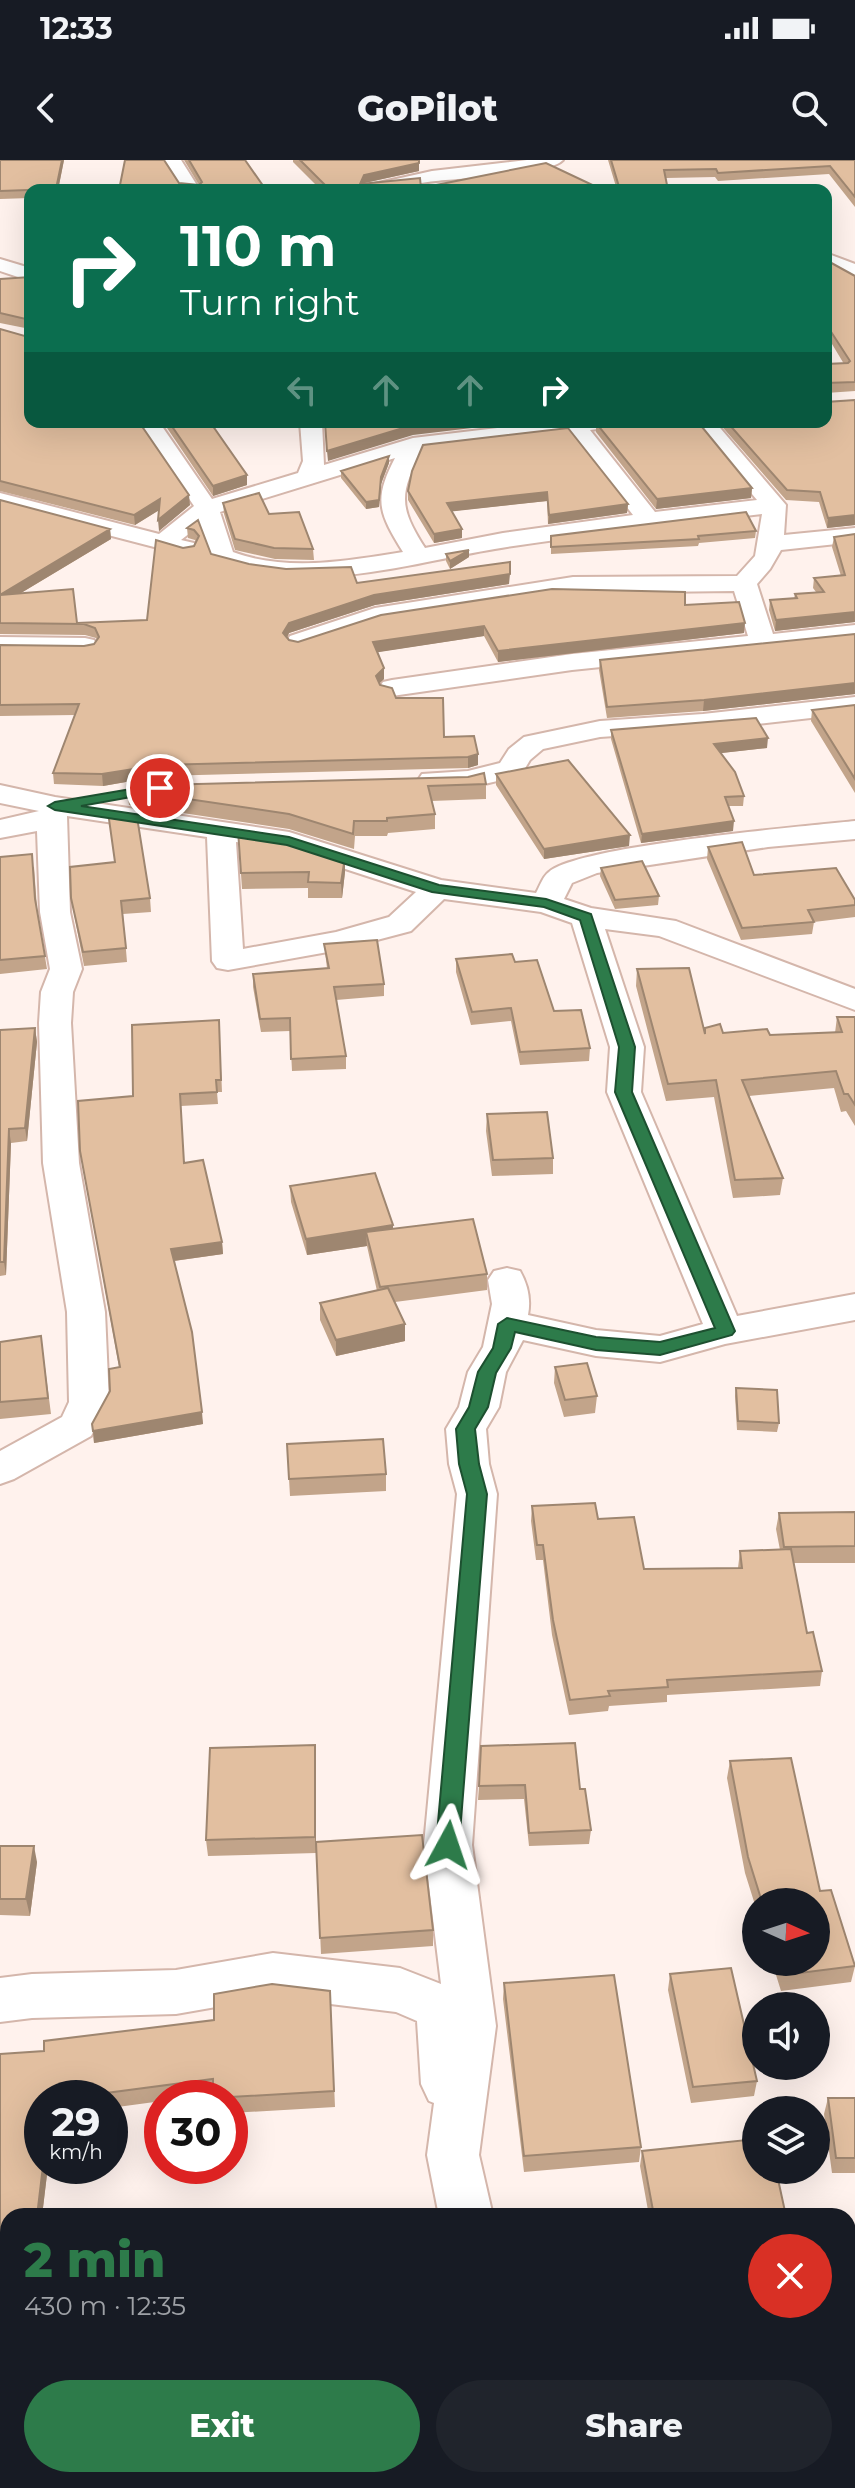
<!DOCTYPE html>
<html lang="en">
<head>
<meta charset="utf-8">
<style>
  :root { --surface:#171b24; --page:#20242c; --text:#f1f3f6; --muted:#9ea1a6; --accent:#2d7b4a }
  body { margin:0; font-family:Montserrat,sans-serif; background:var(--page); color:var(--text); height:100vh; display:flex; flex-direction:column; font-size:30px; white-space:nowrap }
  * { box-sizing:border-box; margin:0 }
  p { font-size:26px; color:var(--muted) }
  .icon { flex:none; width:44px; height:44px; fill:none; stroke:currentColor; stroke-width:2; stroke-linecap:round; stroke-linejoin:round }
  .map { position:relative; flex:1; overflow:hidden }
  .side { position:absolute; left:0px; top:2048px; width:856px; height:280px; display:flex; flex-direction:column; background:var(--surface); border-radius:24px 24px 0 0; box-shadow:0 8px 32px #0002 }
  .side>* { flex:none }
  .hud { position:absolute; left:24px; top:24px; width:808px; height:244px; border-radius:16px; box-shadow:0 8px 32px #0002; background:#0b6e4f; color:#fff; overflow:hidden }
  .needle { width:52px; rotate:93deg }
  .controls { position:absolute; left:742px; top:1728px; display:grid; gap:16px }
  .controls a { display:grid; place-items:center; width:88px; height:88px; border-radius:50%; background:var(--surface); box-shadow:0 8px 32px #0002; font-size:40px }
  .speed { position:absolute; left:24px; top:1920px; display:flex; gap:16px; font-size:40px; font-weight:700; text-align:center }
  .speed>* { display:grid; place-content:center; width:104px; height:104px; border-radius:50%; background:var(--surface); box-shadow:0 8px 32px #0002; line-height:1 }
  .speed small { font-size:20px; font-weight:400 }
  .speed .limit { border:12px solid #d22; background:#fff; color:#111 }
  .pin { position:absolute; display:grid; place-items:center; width:68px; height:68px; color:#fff; margin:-34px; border:4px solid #fff; border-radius:50%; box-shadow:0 2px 8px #0007 }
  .me { position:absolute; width:88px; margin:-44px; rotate:5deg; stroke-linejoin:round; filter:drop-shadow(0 0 6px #0008) }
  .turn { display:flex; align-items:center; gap:28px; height:168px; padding:0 24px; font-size:36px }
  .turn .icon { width:104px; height:104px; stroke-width:2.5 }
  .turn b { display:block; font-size:56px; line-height:68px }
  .lanes { display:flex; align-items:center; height:76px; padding:0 24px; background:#0003; justify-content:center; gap:40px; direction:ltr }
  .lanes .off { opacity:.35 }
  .round { display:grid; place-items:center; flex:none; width:84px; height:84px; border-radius:42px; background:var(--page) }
  .headline { display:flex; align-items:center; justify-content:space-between; height:136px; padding:0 24px }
  h1 { font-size:48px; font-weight:800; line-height:60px; color:var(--accent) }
  .primary-button { display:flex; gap:16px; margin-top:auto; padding:16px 24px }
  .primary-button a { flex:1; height:92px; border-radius:48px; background:var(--accent); color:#fff; font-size:32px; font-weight:800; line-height:92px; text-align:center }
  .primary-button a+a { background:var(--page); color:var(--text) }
  .status { display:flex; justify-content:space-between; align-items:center; height:56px; padding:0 40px; background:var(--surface); direction:ltr }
  .status svg { height:22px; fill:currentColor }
  header { display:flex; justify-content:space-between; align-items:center; height:104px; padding:0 24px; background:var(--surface); font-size:36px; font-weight:800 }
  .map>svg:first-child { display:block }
</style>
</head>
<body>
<div class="status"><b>12:33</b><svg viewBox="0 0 49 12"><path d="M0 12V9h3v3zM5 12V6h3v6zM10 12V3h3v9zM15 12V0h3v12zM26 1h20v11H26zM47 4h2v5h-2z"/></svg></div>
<header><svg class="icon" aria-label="back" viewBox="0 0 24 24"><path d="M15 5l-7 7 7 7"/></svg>GoPilot<svg class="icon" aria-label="search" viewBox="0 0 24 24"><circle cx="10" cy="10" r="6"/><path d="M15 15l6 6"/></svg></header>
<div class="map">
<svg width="855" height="2328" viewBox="0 0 855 2328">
  <rect width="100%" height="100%" fill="#fff2ed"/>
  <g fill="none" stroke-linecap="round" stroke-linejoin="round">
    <!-- street casing -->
    <g stroke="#d4b6ab" stroke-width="4">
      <path id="street" d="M163,0H181L200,30H182Z
        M527,0H563C547,16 461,18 436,21C408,24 391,30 362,30L365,26L432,11Z
        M826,93L855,104V123L826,106Z
        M0,99L30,108V121L0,111Z
        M137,262H159L212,339L298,313L303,301L300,262H322L324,305L413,278L549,262H616L613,267L590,270L655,352L757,340L692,262H715L786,345L784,375L855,368V382L781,390L770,409L757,424L773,474L855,465V481L572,510L392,536L383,534L379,528L383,522L392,520L572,494L748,476L734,431L573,433L380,463L299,490L290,488L286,482L290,476L375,448L573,417L737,416L755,396L762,354C677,364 592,374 507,387C410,402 310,438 213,401L200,365L181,380L194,383L197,388L194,393L185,395L0,347V333L159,374L194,346ZM569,273L633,355L503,373L425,388C398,346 400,334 421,291ZM395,298C373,340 379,353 403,392C347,401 287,412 233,392L220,352Z
        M0,477L85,478L94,480L98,486L94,492L85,494L0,493Z
        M855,537V553L703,570L600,577L543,589L530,600L521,615C488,623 456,634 422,626L418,620L422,614L468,611L500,603L509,589L524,577L600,561L703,554Z
        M0,625L55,637L289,672L441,720L536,733C540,726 543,716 549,712C577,686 806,666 855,661V679L768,687L597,713L572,723L564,739L591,748L676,761L855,829V850L659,776L605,769L644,887L641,932L737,1156L855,1134V1160L725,1184L660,1202L596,1196L523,1180L506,1212L499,1247L486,1269L489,1304L497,1334L472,1685L496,1866L479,1995L493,2056H439L427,1995L434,1943L429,1941L421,1924L417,1861L396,1852L273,1837L176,1854L32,1858L0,1862V1818L32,1814L176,1810L273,1793L400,1808L441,1824L424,1685L457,1334L449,1304L446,1269L459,1247L468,1212L483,1187L492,1144L488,1120L494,1111L507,1108L520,1111C528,1125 531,1140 528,1155L596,1170L660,1176L703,1164L607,932L610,887L572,763L541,752L444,739L411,771L339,790L228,810L217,808L212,801L207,677L67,656L70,752L82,809L73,832L71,863L79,1003L105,1152L109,1242L91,1276L14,1319L0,1324V1291L62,1257L69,1242L67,1152L43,1003L39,863L41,832L50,809L40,752L37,671L0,678V660L39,651L0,643ZM236,682L284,689L416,732L389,757L336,772L243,789Z
        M493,2320H551V2328H493Z"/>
    </g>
    <!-- street -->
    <use href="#street" fill="#fff" fill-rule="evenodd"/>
  </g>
  <!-- wall -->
  <path fill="#c2a48a" d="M0,0H64L58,30H30V38L0,39Z
    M184,0H245L266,30L179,23L199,25Z
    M293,0H419V11L364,23L421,28L603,30H321L293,2Z
    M608,0H855V47L829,14L718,21L715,17L666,18L668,30H617Z
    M826,100L855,116V231L826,233V204H844L826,174Z
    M30,117V169L0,163V119Z
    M0,169L190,345L159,371V350L135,365L0,331Z
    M855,240V365L827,368L819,342L786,340L718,262H826Z
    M163,262H210L247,315V325L213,336Z
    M596,263L752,328L751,338L656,349L596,272Z
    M389,303L381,324L379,347L366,349L341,318V311Z
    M412,311L628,344L627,353L548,364L547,341L452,351L462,378L434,383L408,340V331Z
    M0,340L110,369L111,379L21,433L77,463L147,460L183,388L194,386L196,382L195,380L188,378L187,368L198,360L211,394L249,404L357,423L509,424L375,445L289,473L287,478L289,480L298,482L685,445L744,473L498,502L484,476L377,492L384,508V519L380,523V525L444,577L478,594V605L468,608L160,616L103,626L54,624L53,613L75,555L0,556V485L84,486L94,484L97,480L96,478L85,475L0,474Z
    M223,343L269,354L313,389L314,400L275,399L235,390L224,354Z
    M756,371L755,378L699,383L698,386L551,394V376Z
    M855,374V462L775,471L769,450L770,440L794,439L795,434L816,432L813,428L814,418L841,416L832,387L834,377Z
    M469,390V397L450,409L446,401V394Z
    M855,474V534L703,551L607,558L599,510L600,500Z
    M855,545V633L811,561L812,550Z
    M611,570L767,588L721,593L744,636L743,646H729L733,671L641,683L611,579Z
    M496,614L629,686L544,699L496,625Z
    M486,624V639L431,641L435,654V669L388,673L387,676H355L354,689L289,669L129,645L127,630Z
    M238,670L345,712L342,738H308V728L242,729Z
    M708,687L754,715L855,740V757L814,762L812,774L741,780L707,699Z
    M0,697L34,707L37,748L47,809L0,814Z
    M601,708L659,736L658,745L615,749L600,716Z
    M71,738H150L151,752L123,754L127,802L84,806Z
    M324,784L384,824V836L336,840L346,896V909L292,911L290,871L261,872L253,827V814L327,808Z
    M456,799L515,802L554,851L590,888L589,901L520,905L511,861L471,865L456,812Z
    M637,809L705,874L723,873L770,875L835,873L837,857H855V966L846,951L841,952L834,928L749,936L783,1018L780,1035L733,1038L714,937L666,941L636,826Z
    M219,860L222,932H217L218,944L181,946L184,1003L222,1082L223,1094L174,1101L203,1264L94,1283L93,1271L119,1207L80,991L133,936Z
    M35,868L37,882L27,981L11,983L6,1115L0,1116V870Z
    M487,954L553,998V1014L492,1016L486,971Z
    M290,1026L393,1069L487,1114V1130L395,1142L405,1181L336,1196L320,1160V1143L377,1131L367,1086L307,1095L291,1042Z
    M41,1176L51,1254L0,1259V1182Z
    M555,1207L597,1236L595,1253L564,1257L554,1223Z
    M736,1228L779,1263L777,1272L737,1270L735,1236Z
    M287,1284L386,1314V1331L290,1336Z
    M532,1346L598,1359L644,1409L738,1408L740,1391L780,1390L776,1369L779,1353L855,1352V1403H794L807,1473L822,1511L820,1526L667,1535V1542L609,1546L608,1551L569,1555L552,1475L543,1400H536L531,1361Z
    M575,1583L580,1629L591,1670L589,1684L529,1686L524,1639L478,1640L479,1626Z
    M316,1601V1693L208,1696L206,1680Z
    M730,1601L820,1731L855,1806L851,1822L781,1831L772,1802H816V1742H756V1748L745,1713L727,1618Z
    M316,1682L433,1770V1786L321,1794Z
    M0,1686L37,1702L30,1756L0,1755Z
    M670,1814L757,1921L754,1936L691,1943L668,1830Z
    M504,1823L641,1987L639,2002L524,2012L503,1839Z
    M330,1831L335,1947L230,1953V1938L213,1935L188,1938H162V1941L110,1948V1938H42V2006H48L42,2056H8V2140H0V1894L44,1891L214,1860Z
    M828,1938H855V2013H832L824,1954Z
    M642,1991L786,2056H649L640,2006Z
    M34,2320H145L59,2328H37Z
    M351,2320H442V2322L351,2324Z"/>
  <!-- shaded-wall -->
  <path fill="#9e8670" d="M62,0H64L58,30H56Z
    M419,3V11L360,24L364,15Z
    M441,262H523L413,275L328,301L327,291L413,265Z
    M389,296V303L381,324L379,347L366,349V342L381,317Z
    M247,315V325L213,336V326Z
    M752,328L751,338L656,349L657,339Z
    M547,332V341L447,352V343Z
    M189,335L190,345L159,371L158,360Z
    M160,339L161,349L135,365L134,355Z
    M628,344L627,353L548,364L549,355Z
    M855,355V365L827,368L828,358Z
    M110,369L111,379L1,445L0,435Z
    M462,369V378L434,383V374Z
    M469,390V397L450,409V401Z
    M510,414L509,424L375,445L289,473L284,484L283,473L289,463L374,435Z
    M855,452V462L775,471L776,460Z
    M745,463L744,473L498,502V491Z
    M484,466V476L373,493V482Z
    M384,508V519L376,526V516Z
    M855,523V534L703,551L704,540Z
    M768,578L767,588L713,594L714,584Z
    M478,594V605L468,608V597Z
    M159,605L160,616L103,626L102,614Z
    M734,661L733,671L641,683L642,674Z
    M630,675L629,686L544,699V689Z
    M345,697V712L342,738L341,723Z
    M35,868L37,882L27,981L25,968Z
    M9,969L11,983L6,1115L4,1102Z
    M393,1065V1082L366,1072L367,1086L307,1095L306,1079Z
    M222,1082L223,1094L173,1101L171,1089Z
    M405,1164V1181L336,1196V1180Z
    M202,1252L203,1264L94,1283L93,1271Z
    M315,1585L316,1601V1693L315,1677Z
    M34,1686L37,1702L30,1756L26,1739Z
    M43,2006H48L42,2056H37Z"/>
  <!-- building -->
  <path fill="#e2bfa0" stroke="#9e8670" stroke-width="2" d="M0,0H62L56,29L0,31Z
    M125,0H164L179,23L199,25L202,22L189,0H245L266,30H119Z
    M300,0H419V3L364,15L360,24L420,18L421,28L546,3L603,30H330Z
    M611,0H855V37L830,6L718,13L716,9L664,10L668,30H620Z
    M826,100L855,116V222L826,223V204L848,203L850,201L826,164Z
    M30,117V160L0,153V119Z
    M0,169L28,177L30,175V262H139L189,335L158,360L160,339L134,355L0,321Z
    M855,240V355L828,358L820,332L787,330L727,262H826V242Z
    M169,262H210L247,315L213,326Z
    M325,262H441L413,265L327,291Z
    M601,262H698L752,328L657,339L596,263Z
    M568,268L628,344L549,355L547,332L447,343L462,369L434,374L408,331L412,311L423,285Z
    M389,296L381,317L379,340L366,342L341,311Z
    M259,333L269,354L299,352L313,389L274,388L235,379L223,343Z
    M0,340L110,369L0,435Z
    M746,352L756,371L698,376L699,379L551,387V376Z
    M198,360L211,394L249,404L286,409L351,407L357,423L510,402V414L374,435L289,463L283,473L289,480L298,482L381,455L552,429L685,432V445L739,442L745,463L498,491L484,466L373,482L384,508L376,516L380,525L392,528L396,538H443L444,577L474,576L478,594L468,597L159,605L102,614L53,613L79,544L0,545V485L84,486L94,484L99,477L95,468L84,464L0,463V435L73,429L77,463L147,460L156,380L183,388L194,386L199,376L194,370L187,368Z
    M855,374V452L776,460L770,440L797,438L795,434L824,432L814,418L845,415L834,377Z
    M469,390L450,401L446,394Z
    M855,474V523L704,540L607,547L600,500Z
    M855,545V619L812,550Z
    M756,558L768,578L714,584L735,612L744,636L725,637L734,661L642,674L611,570Z
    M568,600L630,675L544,689L496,614Z
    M484,613L486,624L428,626L435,654L387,658V661H354L353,674L289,654L127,630L159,625L468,617Z
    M108,652L137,657L150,738L121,741L126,788L83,792L71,738L70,707L115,702Z
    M238,670L283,677L345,697L341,723L308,722L309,712L241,713Z
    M742,682L754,715L836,708L855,740V745L808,750L814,762L742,768L708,687Z
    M32,694L35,739L45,796L0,800V697Z
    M642,701L659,736L615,740L601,708Z
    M377,780L384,824L334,827L346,896L291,899L290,858L260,859L253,814L329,808L324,784Z
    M512,794L515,802L537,800L554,851L581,850L590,888L520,892L511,848L472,852L456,799Z
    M689,808L705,874V868L720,864L723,873L767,869L770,875L842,872L837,857H855V945L848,934H844L836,911L742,920L783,1018L735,1020L716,920L668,924L637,809Z
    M219,860L221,920H216L217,932L180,934L184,1003L203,1000L222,1082L171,1089L192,1172L202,1252L93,1271L92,1264L110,1231L109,1209L120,1207L80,991L78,941L133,936L132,865Z
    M35,868L25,968L9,969L4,1102H0V870Z
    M547,952L553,998L493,1000L487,954Z
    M375,1013L393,1065L306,1079L290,1026Z
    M473,1059L487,1114L380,1127L366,1072Z
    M388,1128L405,1164L336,1180L320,1143Z
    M41,1176L48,1238L0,1242V1182Z
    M587,1203L597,1236L565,1240L555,1207Z
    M736,1228L777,1230L779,1263L738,1261Z
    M383,1279L386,1314L289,1319L287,1284Z
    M595,1343L598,1359L634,1357L644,1409L742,1408L740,1391L791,1389L807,1473L813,1472L822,1511L667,1520L668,1527L608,1531L610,1536L570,1540L553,1460L543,1385H537L532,1346Z
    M855,1352V1386L784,1387L779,1353Z
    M575,1583L580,1629H585L591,1670L529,1673L525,1625L479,1626L481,1586Z
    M315,1585V1677L206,1680L210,1588Z
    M791,1598L820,1731L831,1730L855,1806L784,1815L780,1802H816V1742H762L748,1697L730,1601Z
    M422,1675L433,1770L320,1778L316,1682Z
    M0,1686H34L26,1739H0Z
    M731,1808L757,1921L693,1927L670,1814Z
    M614,1815L641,1987L524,1996L504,1823Z
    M272,1824L330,1831L334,1931L213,1938V1919L68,1938H42L43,2006L37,2056H8V2125H0V1894L44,1891V1881L214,1860V1834Z
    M828,1938H855V1998H836Z
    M756,1979V2010H776L786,2056H654L642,1991Z
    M0,2317H8V2320H29L28,2328H0Z"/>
  <!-- route -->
  <path fill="#2d7b4a" stroke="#1d5030" stroke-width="2" d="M160,624L165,625V631L81,646L289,677L439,725L546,739L591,754L635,887L632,932L735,1171L732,1175L660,1195L596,1190L515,1172L511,1188L496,1213L488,1247L475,1269L479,1304L487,1334L459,1685L456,1691L448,1694L440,1691L436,1685L467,1334L459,1304L456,1269L469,1247L478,1212L493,1188L498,1164L507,1158L596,1177L660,1182L715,1168L615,932L619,887L580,760L544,747L432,732L287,685L55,650L48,646L55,642Z"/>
</svg>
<div class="controls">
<a><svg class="needle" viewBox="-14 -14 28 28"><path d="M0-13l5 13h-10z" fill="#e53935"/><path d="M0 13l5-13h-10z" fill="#9ea1a6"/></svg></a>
<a><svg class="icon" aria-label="sound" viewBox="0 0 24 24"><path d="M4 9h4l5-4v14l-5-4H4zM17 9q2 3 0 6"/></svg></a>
<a><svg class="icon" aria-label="layers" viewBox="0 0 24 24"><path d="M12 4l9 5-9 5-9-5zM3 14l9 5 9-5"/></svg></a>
</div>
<div class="speed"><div>29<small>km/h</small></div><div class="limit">30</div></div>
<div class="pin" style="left:160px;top:628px;background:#d93025"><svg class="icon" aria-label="arrive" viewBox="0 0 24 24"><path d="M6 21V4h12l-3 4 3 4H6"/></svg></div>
<svg class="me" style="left:448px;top:1685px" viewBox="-20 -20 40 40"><path d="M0-17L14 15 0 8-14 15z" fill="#2d7b4a" stroke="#fff" stroke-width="4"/></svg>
<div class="hud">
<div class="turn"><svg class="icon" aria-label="right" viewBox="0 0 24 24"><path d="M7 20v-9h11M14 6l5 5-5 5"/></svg><div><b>110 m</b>Turn right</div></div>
<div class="lanes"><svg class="icon off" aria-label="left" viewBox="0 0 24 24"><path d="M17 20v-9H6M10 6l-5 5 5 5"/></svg><svg class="icon off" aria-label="ahead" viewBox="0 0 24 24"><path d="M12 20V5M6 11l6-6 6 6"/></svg><svg class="icon off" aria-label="ahead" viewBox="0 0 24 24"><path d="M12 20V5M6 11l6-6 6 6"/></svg><svg class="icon" aria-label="right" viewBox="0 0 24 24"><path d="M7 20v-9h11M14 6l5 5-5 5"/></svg></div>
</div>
<section class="side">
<div class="headline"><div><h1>2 min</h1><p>430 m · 12:35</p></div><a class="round" style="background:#d93025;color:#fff"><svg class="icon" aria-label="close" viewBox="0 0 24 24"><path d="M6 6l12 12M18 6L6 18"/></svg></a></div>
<div class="primary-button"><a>Exit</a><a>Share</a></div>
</section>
</div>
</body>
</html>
